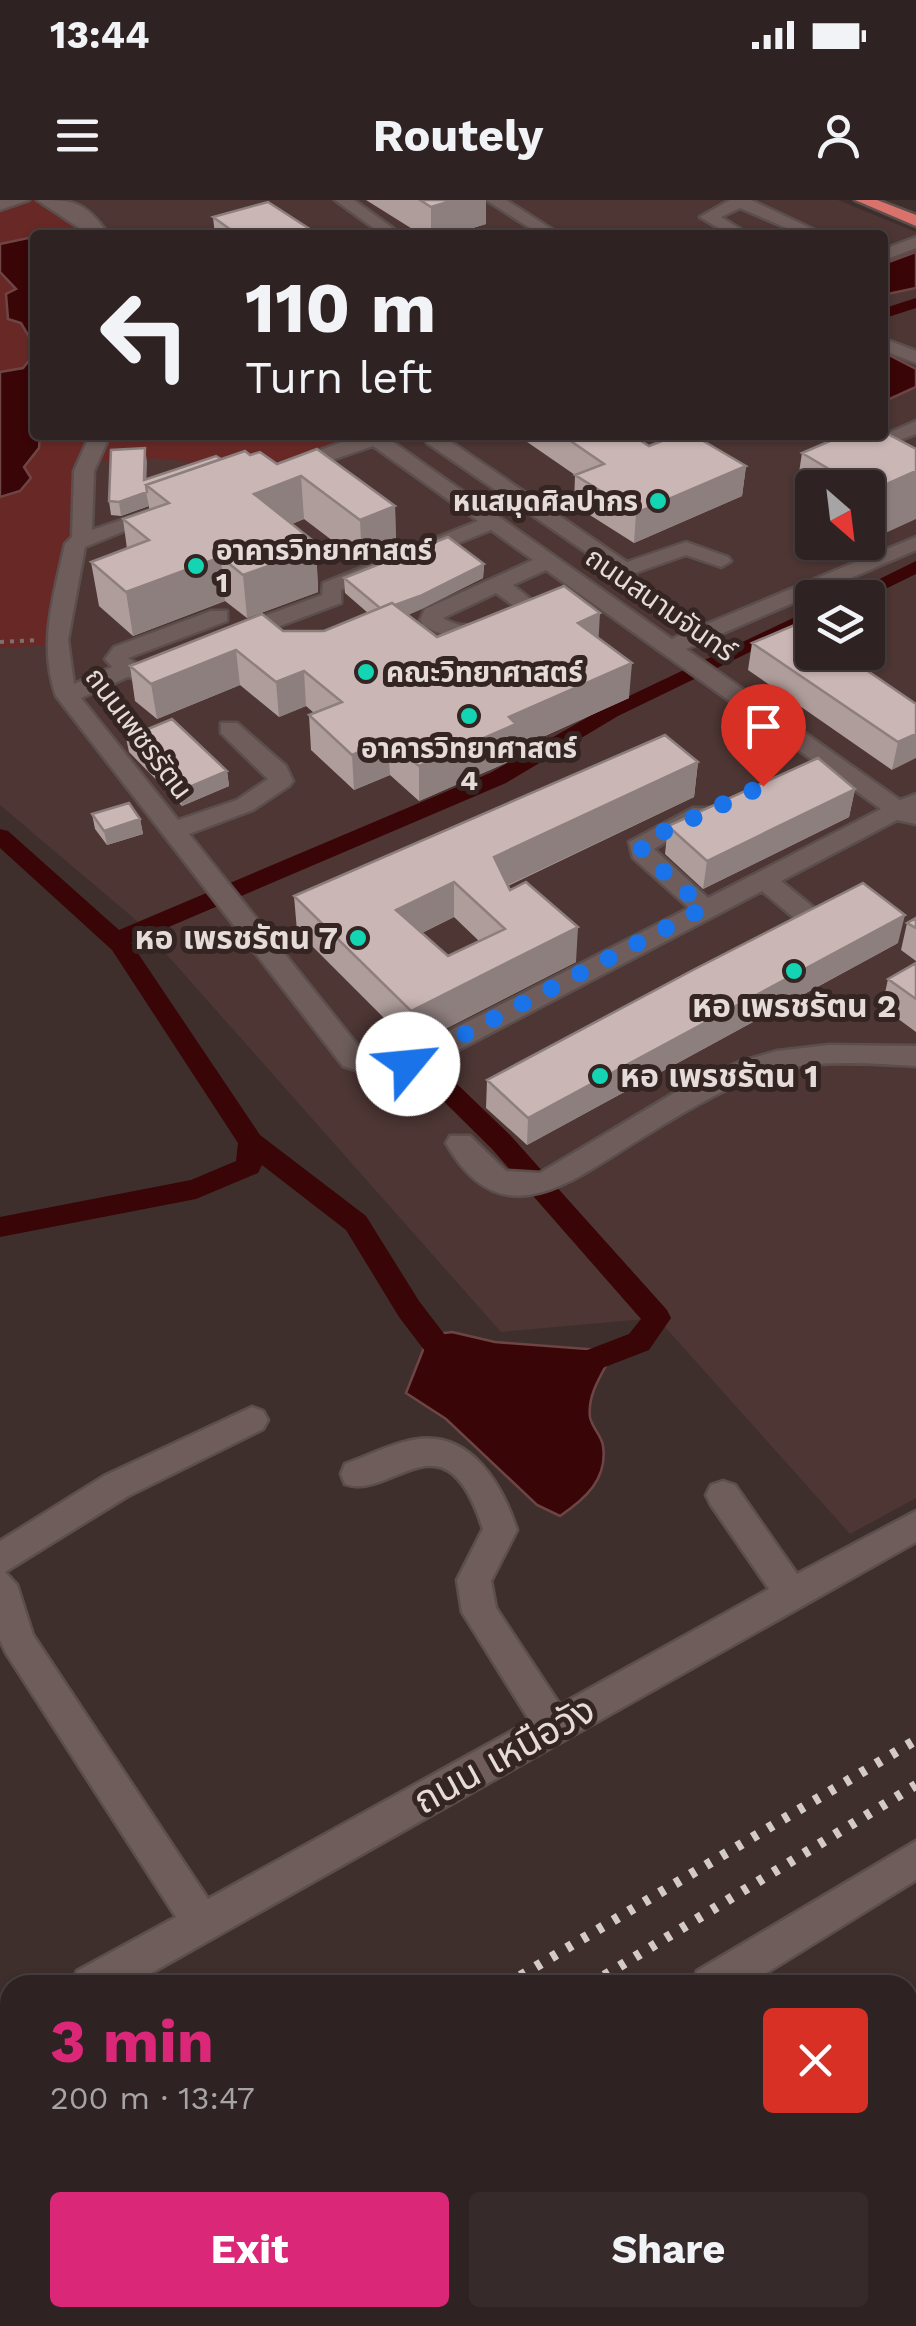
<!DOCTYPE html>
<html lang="en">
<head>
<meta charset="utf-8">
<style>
  :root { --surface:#2e2322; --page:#362b2a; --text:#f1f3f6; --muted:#a7a4a5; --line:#494040; --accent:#db2777 }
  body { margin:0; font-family:"Work Sans","Noto Sans Thai",sans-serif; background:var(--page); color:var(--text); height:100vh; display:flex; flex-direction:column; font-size:38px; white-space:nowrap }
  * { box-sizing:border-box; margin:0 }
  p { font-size:32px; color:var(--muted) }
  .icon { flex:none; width:55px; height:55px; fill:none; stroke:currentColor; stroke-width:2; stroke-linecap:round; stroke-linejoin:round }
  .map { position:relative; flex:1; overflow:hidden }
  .side { position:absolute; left:0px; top:1775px; width:918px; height:352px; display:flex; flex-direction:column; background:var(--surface); border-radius:30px 30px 0 0; box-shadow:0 2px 8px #0004,0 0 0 2px var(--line) }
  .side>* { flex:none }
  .hud { position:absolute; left:30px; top:30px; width:858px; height:210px; border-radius:10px; box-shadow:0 2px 8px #0004,0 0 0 2px var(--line); background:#2e2322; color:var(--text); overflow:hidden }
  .needle { width:65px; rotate:152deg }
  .tools { position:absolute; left:795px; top:270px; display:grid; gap:20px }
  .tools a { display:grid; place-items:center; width:90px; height:90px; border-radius:10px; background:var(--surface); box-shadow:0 2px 8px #0004,0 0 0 2px var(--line); font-size:50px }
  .pin { position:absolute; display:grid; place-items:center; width:85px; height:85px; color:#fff; margin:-102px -42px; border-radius:50% 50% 50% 0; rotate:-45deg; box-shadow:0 0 10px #0007 }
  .pin .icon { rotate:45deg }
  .me { position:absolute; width:110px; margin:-55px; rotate:62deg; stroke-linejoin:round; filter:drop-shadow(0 0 8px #0008) }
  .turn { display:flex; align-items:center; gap:35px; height:210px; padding:0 50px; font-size:45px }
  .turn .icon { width:130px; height:130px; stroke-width:2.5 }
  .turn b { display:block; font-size:70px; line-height:85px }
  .round { display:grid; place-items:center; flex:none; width:105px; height:105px; border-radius:10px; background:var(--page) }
  .summary { display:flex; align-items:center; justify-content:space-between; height:170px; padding:0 50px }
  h1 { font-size:60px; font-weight:700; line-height:75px; color:var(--accent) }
  .action { display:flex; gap:20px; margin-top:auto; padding:20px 50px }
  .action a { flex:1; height:115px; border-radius:10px; background:var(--accent); color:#fff; font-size:40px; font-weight:700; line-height:115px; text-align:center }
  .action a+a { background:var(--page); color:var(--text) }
  .status { display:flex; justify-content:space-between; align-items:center; height:70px; padding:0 50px; background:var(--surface); direction:ltr }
  .status svg { height:28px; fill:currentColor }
  header { display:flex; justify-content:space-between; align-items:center; height:130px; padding:0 50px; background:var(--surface); font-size:45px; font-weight:700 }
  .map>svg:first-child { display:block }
</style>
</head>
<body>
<div class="status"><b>13:44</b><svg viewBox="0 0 49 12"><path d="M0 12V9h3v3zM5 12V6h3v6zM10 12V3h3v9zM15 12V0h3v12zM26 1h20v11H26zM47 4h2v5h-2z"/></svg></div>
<header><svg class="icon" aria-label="menu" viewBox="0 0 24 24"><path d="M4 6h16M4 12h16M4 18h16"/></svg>Routely<svg class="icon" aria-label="person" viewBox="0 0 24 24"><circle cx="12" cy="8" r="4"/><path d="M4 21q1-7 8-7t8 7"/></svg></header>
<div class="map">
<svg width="916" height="2126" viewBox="0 0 916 2126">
  <rect width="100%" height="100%" fill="#3e2f2d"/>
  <!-- built -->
  <path fill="#4d3634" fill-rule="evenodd" d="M0,0H838L916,32V1298L850,1334L657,1118L501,1132L137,721L0,605ZM35,35H882V235H35ZM812,288H868V342H812ZM812,398H868V452H812Z"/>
  <!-- green -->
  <path fill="#682926" d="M27,0H37L60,19L101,35H35V235H360L240,285C195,251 142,258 88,263L50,445L0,448V7Z"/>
  <!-- water -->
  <path fill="#390506" stroke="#6d4545" stroke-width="2.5" d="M28,38L35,43V147L21,123L8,119L6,94L16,89L0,72V44Z
    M916,52V88L883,95V64Z
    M883,152L916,169V187L883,202Z
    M35,153V235H40L39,248L24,267L31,278L20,291L0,297V172L23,168Z
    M452,1132L495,1142L614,1151C604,1171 587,1193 590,1217C592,1228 602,1236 603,1246C608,1279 585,1299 560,1316L537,1305L446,1219L406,1193L429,1135Z"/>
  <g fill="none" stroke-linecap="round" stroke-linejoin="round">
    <!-- canal -->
    <path fill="#390506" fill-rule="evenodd" d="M916,98V108L882,119V109Z
      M916,361V374L867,398H841Z
      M812,409V422L618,516L506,583L131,743L260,935L366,1016L419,1101L461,1156L465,1164L461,1172H441L399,1117L346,1030L262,965L258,973L196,999L0,1037V1017L191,980L236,961L238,943L112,750L0,648V629L8,631L119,730L490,573L604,508Z
      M423,857L432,860L510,935L667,1110L671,1118L649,1150L579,1177L569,1173L565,1165L569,1157L629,1134L641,1119L492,949L414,872L410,866Z"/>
    <!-- minor casing -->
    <g stroke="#5b4e4c" stroke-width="5">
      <path id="minor" d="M0,0H29L0,10Z
        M37,0C71,0 85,0 108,34L90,35Z
        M335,0H354L401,34L383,35Z
        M486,0H506L561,35H541Z
        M730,0H751L825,35H803L740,8L721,17L750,35H730L700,17Z
        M916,37V48L882,61V50Z
        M882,138L916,151V163L882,150Z
        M916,221V234L876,249L866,243Z
        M90,235H110L94,271L92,330L159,307L169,313L85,347L68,440L74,484L112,467L105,459L114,447L211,411H227V421L128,458L144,468L178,463V473L143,482L128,477L81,498L178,620L237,600L268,579L221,533V523H237L286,566L293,581L289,586L253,610L189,634L363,852L379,857L403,855L689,708L633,658L629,642L693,608H711L714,613L654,649L708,698L881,609L546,370L513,385L539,406C510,439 459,448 423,425L420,420L425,409L533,360L491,330L341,390V403L264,432L249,447H233L230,442L248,422L322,395L323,383L478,321L373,246L288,275L278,269L281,265L360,235H383L672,439L684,433L610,376L609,368L427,243V235H441L627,362L686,342L728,357L731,361L721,367L686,355L632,374L702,426L916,337V350L686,449L900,600L916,594V624L897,620L781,681L823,715L827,721L823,727H805L762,691L418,871L378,877L343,866L56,496C38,444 54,395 65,344L72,337L74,271ZM496,393L514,406C492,421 468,434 443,418Z
        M829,845L916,846V866C863,863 806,858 756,877C715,893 677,916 640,939C573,980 501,1041 446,943L450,936H470L506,971L540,973L679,890L739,862L777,851Z
        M252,1207L263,1211L268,1220L263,1229L128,1296L5,1372L17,1385L33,1435L208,1699L530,1521L462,1412L457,1380L483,1329C445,1208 393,1301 345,1284L341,1274L345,1264C368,1256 390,1244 413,1240C470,1229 502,1284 517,1330L491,1381L496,1408L560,1505L769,1389L711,1305L706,1295L711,1285L723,1281L735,1285L797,1374L916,1311V1342L130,1785H71L77,1771L176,1717L6,1453L0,1440V1341L104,1276Z
        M916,1641V1680L747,1785H691L697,1771Z
        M10,1810V1852L0,1856V1814Z
        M916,1894V1937L908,1941V1898Z
        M908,2092L916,2095V2126H891L888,2118H908Z
        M127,2118H181L178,2126H123Z
        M279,2118H323L327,2126H282Z"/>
    </g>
    <!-- highway casing -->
    <g stroke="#5b4e4c" stroke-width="5">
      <path id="highway" d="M855,0H877L916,15V26Z"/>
    </g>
    <!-- path -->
    <path stroke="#7c6f6d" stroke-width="4" stroke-dasharray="4 6" stroke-linecap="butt" d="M0,442L37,440"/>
    <!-- minor -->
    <use href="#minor" fill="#6e5d5b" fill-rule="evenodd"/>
    <!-- highway -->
    <use href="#highway" fill="#d9726a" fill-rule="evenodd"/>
    <!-- rail -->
    <path stroke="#d4cac8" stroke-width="10" stroke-dasharray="6 12" stroke-linecap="butt" d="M505,1785L916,1540
      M589,1785L916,1585
      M0,2086L10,2080
      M25,2126L39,2118"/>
  </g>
  <!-- wall -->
  <path fill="#ae9d9b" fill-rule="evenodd" d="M366,0H486V24L450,35H422Z
    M213,17L319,35H215Z
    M517,235H632L649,246L746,266L742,296L634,343L574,305L575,275Z
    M145,248L146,279L221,259L250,255L395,306L396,349L362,363L304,319L292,324L316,343L318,392L247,418L225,401L133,436L99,406L91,362L127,349L123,319L149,310V306L121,316L111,315L109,301Z
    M916,249L868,341V288H812V317L794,305L802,253Z
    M484,364L483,378L408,415L437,437L599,438L629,498L516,549L515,559L419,601L390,575L354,590L311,550L309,515L314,513L306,506L279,517L240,485L157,519L135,501L130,466L283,431H324L368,413L345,393L344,378Z
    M752,443L916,504L892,570L748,470Z
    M126,538L227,571L229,586L182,606L129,552Z
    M698,562L694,597L508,686L576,762L412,846L297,731L294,696ZM454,717L479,741L448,756L422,733Z
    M855,589L849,617L703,689L665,654L668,626Z
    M92,614L140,619L143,634L107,645L95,629Z
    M916,718V761L901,750L907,723Z
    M898,743L527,945L486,908L487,880Z
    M916,763V832L882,807L888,779Z"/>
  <!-- shaded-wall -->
  <path fill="#8d7f7e" d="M454,0H486V24L450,35H431V7Z
    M145,248L147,262L146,292L149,306L121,316L119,302L144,280Z
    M746,266L742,296L634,343L636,313Z
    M916,271V319L868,341L869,292Z
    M301,276L304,319L258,337L254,294Z
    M395,306L396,349L362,363L360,320Z
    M316,343L318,392L247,418L243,375Z
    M221,357L225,401L133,436L126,392Z
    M484,364L483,378L420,410L383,425V410Z
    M600,413L598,448L578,423Z
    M236,450L240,485L157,519L151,484Z
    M632,463L629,498L516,549L515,559L419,601V566L509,517Z
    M304,471L306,506L279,517L276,482Z
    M916,534V558L892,570L898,542Z
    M388,540L390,575L354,590L352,555Z
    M698,562L694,597L493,692L494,657Z
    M227,571L229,586L182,606L180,591Z
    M855,589L849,617L703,689L707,661Z
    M140,619L143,634L107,645L104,631Z
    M454,682V717L397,745L396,710Z
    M905,715L898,743L527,945L528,918Z
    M578,727L576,762L412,846L411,811Z"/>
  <!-- building -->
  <path fill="#cab6b4" stroke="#8d7f7e" stroke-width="2.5" fill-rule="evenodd" d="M420,0H454L431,7Z
    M268,2L319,35H238L213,17Z
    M882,231L916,249V271L869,292L868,288H861L802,253L844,235H882Z
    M562,235H632L649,246L677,235H693L746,266L636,313L575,275L604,264Z
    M145,248L144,280L216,256L221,259L146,285L147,292L119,302L109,301L111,250Z
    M317,249L395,306L360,320L301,276L254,294L316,343V349L243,375L221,357L126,392L91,362L149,340L123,319L169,303L146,285L245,251L250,255L260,252L277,264Z
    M448,337L484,364L420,396L395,405L392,403L380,408L344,378Z
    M564,386L600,413L578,423L632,463L509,517L516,524L419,566L388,540L352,555L309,515L342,502L304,471L276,482L236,450L151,484L130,466L262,414L283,431H324L392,403L437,437Z
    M797,424L812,434V452H840L916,504V534L898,542L752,443Z
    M172,519L227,571L180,591L126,538Z
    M665,535L698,562L494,657L510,690L526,682L578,727L411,811L294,696ZM454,682L505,729L448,756L396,710Z
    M818,558L855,589L707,661L668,626Z
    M129,603L140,619L104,631L92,614Z
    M863,683L905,715L528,918L487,880L693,770Z
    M916,718V728L907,723Z
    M916,763V799L888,779Z"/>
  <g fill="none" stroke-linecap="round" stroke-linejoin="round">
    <!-- route -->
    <path stroke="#1a73e8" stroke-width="18" stroke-dasharray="0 32.4" d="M408,864L704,708L642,652L641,642L763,586"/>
  </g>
  <!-- markers -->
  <g fill="#13d5b3" stroke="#342523" stroke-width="4">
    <circle cx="658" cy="301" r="10"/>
    <circle cx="196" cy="366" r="10"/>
    <circle cx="366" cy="472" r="10"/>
    <circle cx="469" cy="516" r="10"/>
    <circle cx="358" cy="738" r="10"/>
    <circle cx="794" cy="771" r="10"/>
    <circle cx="600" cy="876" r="10"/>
  </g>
  <g text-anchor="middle" stroke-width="10" stroke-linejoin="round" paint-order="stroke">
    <!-- far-poi labels -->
    <g font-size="28" font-weight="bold" fill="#e5dbd9" stroke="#342523" text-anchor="start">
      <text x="638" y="311" text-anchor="end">หแสมุดศิลปากร</text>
      <text x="216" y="360">อาคารวิทยาศาสตร์<tspan x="216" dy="32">1</tspan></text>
      <text x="386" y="482">คณะวิทยาศาสตร์</text>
      <text x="469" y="558" text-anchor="middle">อาคารวิทยาศาสตร์<tspan x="469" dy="32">4</tspan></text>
    </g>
    <!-- far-street labels -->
    <g font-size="28" fill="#e5dbd9" stroke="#342523">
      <text transform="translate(661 404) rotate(35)" y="10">ถนนสนามจันทร์</text>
      <text transform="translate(139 533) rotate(53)" y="10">ถนนเพชรรัตน</text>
    </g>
    <!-- poi labels -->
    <g font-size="32" font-weight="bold" fill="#e5dbd9" stroke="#342523" text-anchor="end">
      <text x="338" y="749">หอ เพรชรัตน 7</text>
      <text x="794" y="817" text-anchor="middle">หอ เพรชรัตน 2</text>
      <text x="620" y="887" text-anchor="start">หอ เพรชรัตน 1</text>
    </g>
    <!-- near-street labels -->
    <g font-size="38" fill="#e5dbd9" stroke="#342523">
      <text transform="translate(504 1555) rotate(-29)" y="13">ถนน เหนือวัง</text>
    </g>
  </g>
</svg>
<div class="tools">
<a><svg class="needle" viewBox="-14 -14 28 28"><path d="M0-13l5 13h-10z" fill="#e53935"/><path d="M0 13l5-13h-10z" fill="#a7a4a5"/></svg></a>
<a><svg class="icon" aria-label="layers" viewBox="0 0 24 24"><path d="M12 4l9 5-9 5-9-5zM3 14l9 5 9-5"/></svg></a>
</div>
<div class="pin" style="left:763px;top:586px;background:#d93025"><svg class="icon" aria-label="arrive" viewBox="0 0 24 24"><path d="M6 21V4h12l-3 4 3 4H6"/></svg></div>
<svg class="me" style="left:408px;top:864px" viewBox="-20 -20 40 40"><circle r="19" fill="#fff"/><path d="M0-13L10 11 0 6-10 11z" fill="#1a73e8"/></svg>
<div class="hud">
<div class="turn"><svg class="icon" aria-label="left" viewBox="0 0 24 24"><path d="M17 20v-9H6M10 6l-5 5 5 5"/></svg><div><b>110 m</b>Turn left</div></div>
</div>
<section class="side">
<div class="summary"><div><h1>3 min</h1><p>200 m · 13:47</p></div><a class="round" style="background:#d93025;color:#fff"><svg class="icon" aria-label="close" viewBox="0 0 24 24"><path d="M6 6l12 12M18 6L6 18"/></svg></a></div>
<div class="action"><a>Exit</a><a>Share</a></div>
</section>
</div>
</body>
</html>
